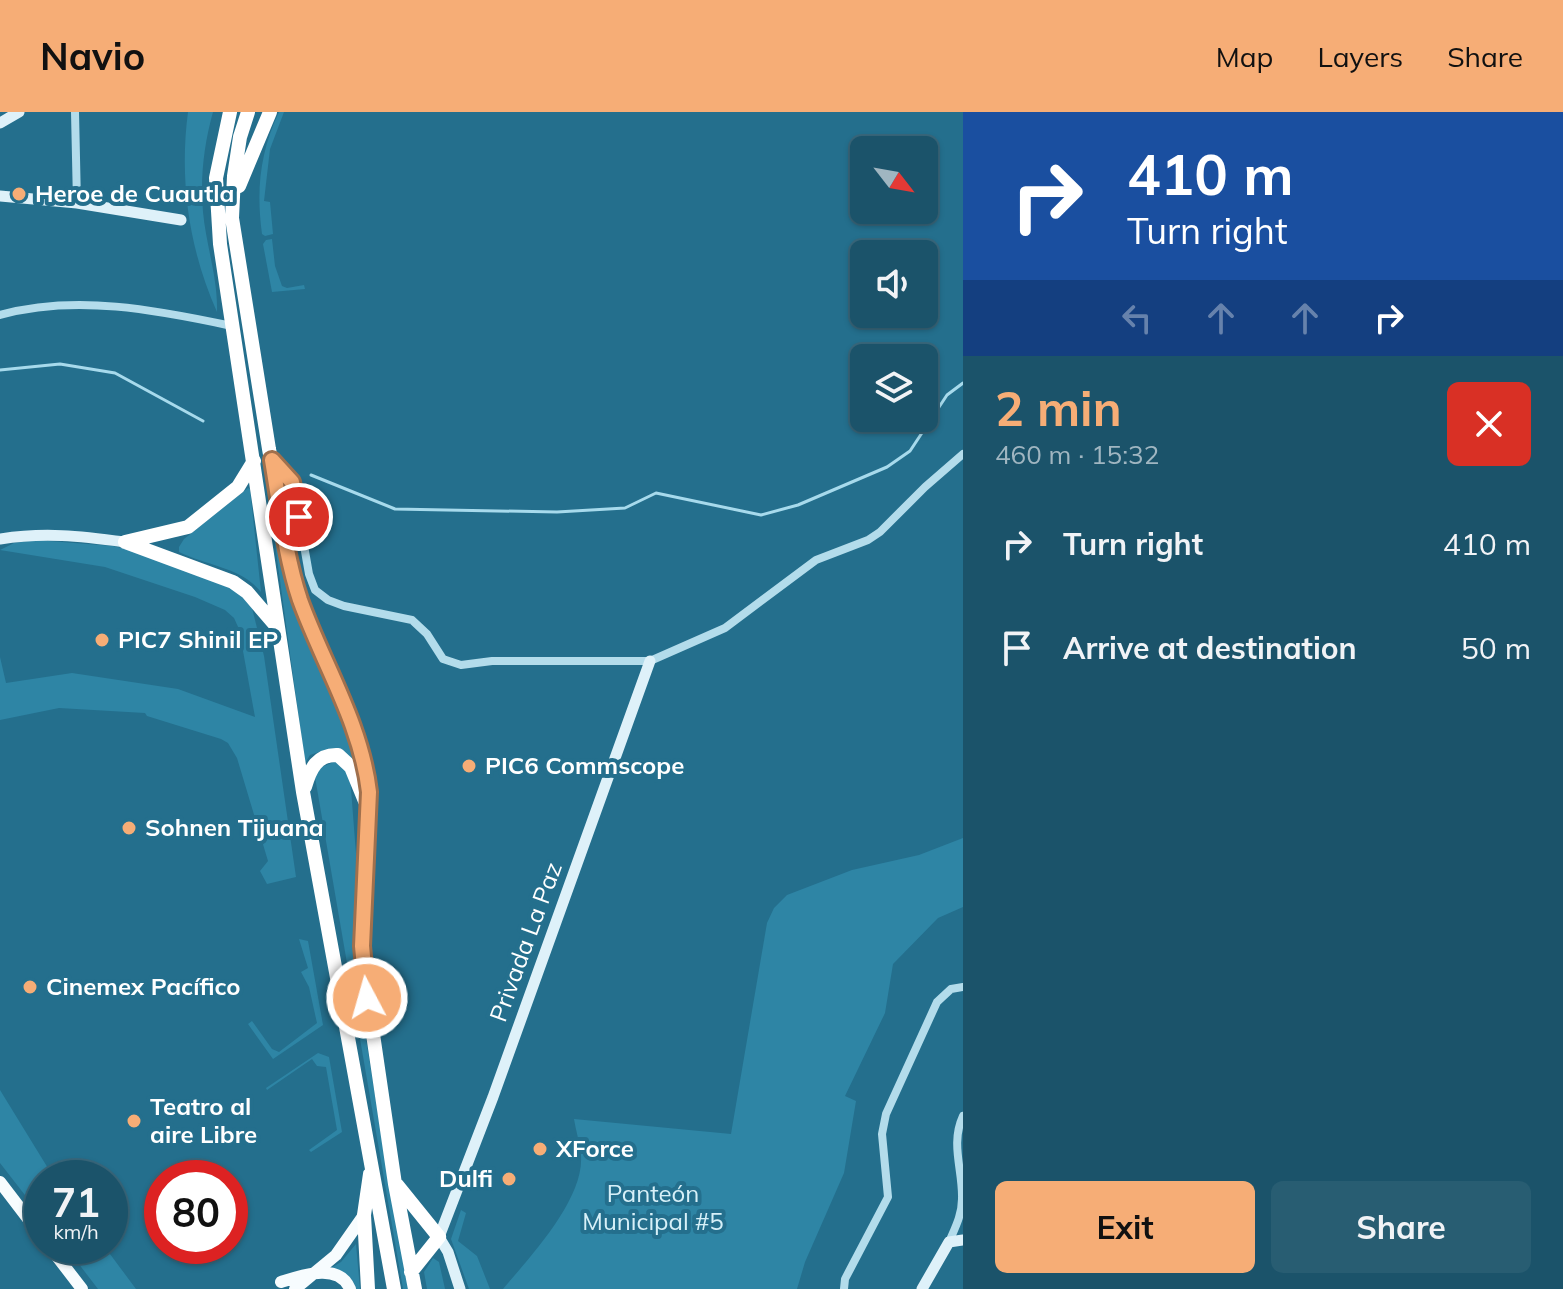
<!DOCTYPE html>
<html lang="en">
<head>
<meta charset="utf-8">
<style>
  :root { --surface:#1b536a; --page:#285d72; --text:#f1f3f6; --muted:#a0b6c1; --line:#39697e; --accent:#f6ad76 }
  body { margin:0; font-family:Mulish,sans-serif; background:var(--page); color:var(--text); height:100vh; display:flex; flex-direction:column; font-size:30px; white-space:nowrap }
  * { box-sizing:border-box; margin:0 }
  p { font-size:26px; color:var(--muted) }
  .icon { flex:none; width:44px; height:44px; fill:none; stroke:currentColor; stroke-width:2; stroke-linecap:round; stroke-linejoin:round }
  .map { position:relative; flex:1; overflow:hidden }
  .drawer { display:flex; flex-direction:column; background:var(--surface); width:600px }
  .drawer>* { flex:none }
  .banner { background:#1a4fa0; color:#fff; overflow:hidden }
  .needle { width:52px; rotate:121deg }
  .tools { position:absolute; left:850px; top:24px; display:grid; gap:16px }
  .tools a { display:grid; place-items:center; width:88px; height:88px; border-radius:12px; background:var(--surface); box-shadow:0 2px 6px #0004,0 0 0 2px var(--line); font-size:40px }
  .speed { position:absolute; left:24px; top:1048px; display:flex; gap:16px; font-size:40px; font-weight:700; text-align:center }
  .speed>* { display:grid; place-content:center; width:104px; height:104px; border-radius:50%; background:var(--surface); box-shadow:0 2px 6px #0004,0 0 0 2px var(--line); line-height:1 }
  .speed small { font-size:20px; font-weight:400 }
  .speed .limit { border:12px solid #d22; background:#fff; color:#111 }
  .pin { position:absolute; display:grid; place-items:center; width:68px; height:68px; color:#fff; margin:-34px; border:4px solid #fff; border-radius:50%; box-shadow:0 2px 8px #0007 }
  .me { position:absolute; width:88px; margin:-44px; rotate:354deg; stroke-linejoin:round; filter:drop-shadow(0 0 6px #0008) }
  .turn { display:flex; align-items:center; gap:28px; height:168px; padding:0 32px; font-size:36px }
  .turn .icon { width:104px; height:104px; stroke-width:2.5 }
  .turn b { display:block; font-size:56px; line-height:68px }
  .lanes { display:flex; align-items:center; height:76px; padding:0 32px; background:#0003; justify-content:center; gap:40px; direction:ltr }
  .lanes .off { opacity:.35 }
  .round { display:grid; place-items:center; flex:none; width:84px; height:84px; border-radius:12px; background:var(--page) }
  .summary { display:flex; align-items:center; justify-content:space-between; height:136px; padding:0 32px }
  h1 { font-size:48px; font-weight:700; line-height:60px; color:var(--accent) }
  .cta { display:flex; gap:16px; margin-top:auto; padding:16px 32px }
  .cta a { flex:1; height:92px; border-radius:12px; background:var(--accent); color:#111; font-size:32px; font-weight:700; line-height:92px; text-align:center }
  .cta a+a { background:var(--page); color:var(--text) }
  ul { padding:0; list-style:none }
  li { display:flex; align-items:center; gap:24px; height:104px; padding:0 32px }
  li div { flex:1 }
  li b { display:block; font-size:30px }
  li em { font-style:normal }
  header { display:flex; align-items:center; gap:48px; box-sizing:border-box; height:112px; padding:0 40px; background:var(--accent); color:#111 }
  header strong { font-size:38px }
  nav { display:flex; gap:44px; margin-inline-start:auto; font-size:28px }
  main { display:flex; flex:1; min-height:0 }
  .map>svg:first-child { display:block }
</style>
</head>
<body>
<header>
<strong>Navio</strong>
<nav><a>Map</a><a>Layers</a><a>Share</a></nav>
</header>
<main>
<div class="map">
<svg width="963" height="1177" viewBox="0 0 963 1177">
  <rect width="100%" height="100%" fill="#246f8d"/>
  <!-- green -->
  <path fill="#2e85a5" d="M188,0H213C204,32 200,66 203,100C206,133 218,166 217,200C189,137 179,69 188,0Z
    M279,0H284L270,37L264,89L270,90L273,122L265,124L262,122C256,78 260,40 279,0Z
    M272,127L275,154L282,174L287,176L304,173L305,177L272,180L263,132L266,128Z
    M263,344L284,459L293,491L333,581L351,631L358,663L325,638L310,643L305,651Z
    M248,376L250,377L261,480C241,455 207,454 179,440V435L184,427Z
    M36,428L113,434L143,441L237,479L252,496L264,544L296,765L267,772L260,759L268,749L237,646L228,631L221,627L147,604L145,601L59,596L0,608V545L6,571L72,561L178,577L255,605L239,517L234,506L225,498L195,485L105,455L0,438L14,431Z
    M334,650L341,652L350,664L356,742L355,858L384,1040L409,1177H403L315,665L319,656Z
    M963,726V795L938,806L893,852L885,901L845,984L856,989L844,1061L805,1150L797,1177H503C529,1146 584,1088 581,1044C580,1032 576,1019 574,1007L731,1022L767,811L774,796L787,783L852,758L919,743Z
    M299,827L308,829L323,913L273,947L248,912L252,909L272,937L279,940L317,911L309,875L301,860L308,856Z
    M318,941L329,945L342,1020L311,1040L309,1038L337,1018L326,955L317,954L312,947L267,978L266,976Z
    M0,978L54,1066H42V1105L0,1051Z
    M461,1098L466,1101L458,1129L477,1144L490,1177H469L451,1127Z
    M356,1132L360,1177H355C355,1164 341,1160 331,1156L341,1150Z
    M65,1134H104L136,1177H98Z
    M433,1146L439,1150L445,1177H427L424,1160Z"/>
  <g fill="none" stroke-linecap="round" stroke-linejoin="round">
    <!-- stream -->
    <path stroke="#a7daec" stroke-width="3" d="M0,258L60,252L115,261L203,309
      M311,363L395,397L557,400L625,396L656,381L761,403L798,393L887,355L910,339L947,283L963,271"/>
    <!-- street -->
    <path stroke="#b3dceb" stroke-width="8" d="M75,0L77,91
      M0,203C75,182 157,198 232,214
      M272,348L289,364L294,377L309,462L315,478L328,488L344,494L412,508L427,522L443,547L461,553L492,549H650L725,516L816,448L868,428L880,420L925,375L963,342
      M949,1130C955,1116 962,1103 962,1087C963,1058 950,1032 963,1004
      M844,1177L845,1167L888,1085L882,1022L886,1002L937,890L951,877L963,875"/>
    <!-- secondary -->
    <path stroke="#def1f9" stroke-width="11" d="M0,11L19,0
      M0,84L77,91L181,108
      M0,427C44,420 80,424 125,430
      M460,1177L448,1140L439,1125L493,985L650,549
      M922,1177L949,1130L963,1128"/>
    <!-- primary -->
    <path stroke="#f7fcfe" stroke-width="12" d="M0,1070L42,1125
      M49,1134L82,1177
      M281,1170C303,1163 339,1150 350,1177
      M295,1177L336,1143L364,1103"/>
    <!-- highway -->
    <path stroke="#fff" stroke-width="14" d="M230,0L216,66L220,132L303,680L394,1177
      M248,0L240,25L234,64L232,106L269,337L293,466L307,506L360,633L369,680L363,810L364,861L395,1072L415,1177
      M239,74L270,0
      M125,430L233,470L247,480L277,515
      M125,430L188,415L238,375L254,349
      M305,675C310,657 317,642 338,643L351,655L365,689
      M397,1073L439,1125L411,1160
      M368,1177L364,1103L370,1062"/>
  </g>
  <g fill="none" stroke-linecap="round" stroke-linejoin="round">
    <!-- route casing -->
    <g stroke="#a0704d" stroke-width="20">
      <path id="route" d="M299,405L292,370L272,348C280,394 285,443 300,488C323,552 361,611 369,680L362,834L367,886"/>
    </g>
    <!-- route -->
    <use href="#route" stroke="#f6ad76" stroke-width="14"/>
  </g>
  <!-- markers -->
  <g fill="#f6ad76" stroke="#246f8d" stroke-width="3">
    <circle cx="19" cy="82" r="8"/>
    <circle cx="102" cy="528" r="8"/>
    <circle cx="469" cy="654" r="8"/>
    <circle cx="129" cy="716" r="8"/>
    <circle cx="30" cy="875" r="8"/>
    <circle cx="134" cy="1009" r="8"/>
    <circle cx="540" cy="1037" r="8"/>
    <circle cx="509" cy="1067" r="8"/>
  </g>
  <g text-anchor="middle" stroke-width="8" stroke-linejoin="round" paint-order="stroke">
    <!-- poi labels -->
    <g font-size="24" font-weight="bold" fill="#fff" stroke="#246f8d" text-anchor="start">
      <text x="35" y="90">Heroe de Cuautla</text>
      <text x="118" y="536">PIC7 Shinil EP</text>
      <text x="485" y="662">PIC6 Commscope</text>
      <text x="145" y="724">Sohnen Tijuana</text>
      <text x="46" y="883">Cinemex Pacífico</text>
      <text x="150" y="1003">Teatro al<tspan x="150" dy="28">aire Libre</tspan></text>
      <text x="556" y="1045">XForce</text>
      <text x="493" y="1075" text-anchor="end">Dulfi</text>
    </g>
    <!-- street labels -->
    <g font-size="24" fill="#fff" stroke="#246f8d">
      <text transform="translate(526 830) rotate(-70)" y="8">Privada La Paz</text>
    </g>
    <!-- park labels -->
    <g font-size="24" fill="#d7f0f8" stroke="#246f8d">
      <text x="653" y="1090">Panteón<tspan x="653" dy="28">Municipal #5</tspan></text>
    </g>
  </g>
</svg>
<div class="tools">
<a><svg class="needle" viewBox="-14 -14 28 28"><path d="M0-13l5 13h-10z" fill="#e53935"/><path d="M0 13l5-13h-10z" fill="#a0b6c1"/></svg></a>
<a><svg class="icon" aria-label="sound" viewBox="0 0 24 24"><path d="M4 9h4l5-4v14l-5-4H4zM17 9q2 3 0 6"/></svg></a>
<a><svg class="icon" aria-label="layers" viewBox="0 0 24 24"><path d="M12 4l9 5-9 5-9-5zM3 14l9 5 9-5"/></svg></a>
</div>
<div class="speed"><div>71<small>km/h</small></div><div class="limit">80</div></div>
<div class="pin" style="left:299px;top:405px;background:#d93025"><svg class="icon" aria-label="arrive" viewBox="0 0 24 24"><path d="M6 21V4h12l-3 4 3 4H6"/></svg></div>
<svg class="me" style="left:367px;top:886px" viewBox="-20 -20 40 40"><circle r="17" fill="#f6ad76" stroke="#fff" stroke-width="3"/><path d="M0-11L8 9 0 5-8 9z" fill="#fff"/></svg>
</div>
<section class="drawer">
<div class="banner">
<div class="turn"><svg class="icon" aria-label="right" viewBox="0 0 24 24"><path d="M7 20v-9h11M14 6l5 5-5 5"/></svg><div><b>410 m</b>Turn right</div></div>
<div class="lanes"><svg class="icon off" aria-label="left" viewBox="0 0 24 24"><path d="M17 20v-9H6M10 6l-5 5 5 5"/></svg><svg class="icon off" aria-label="ahead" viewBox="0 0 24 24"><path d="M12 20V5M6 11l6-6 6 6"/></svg><svg class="icon off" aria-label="ahead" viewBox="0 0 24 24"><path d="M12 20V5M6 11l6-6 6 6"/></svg><svg class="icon" aria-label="right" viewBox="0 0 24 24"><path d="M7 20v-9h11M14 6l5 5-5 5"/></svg></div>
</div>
<div class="summary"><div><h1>2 min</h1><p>460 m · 15:32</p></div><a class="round" style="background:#d93025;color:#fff"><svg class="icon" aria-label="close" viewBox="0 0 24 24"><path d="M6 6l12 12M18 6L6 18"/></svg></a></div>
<ul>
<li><svg class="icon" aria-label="right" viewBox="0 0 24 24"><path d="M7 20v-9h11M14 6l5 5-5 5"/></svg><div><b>Turn right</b></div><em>410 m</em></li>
<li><svg class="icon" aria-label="arrive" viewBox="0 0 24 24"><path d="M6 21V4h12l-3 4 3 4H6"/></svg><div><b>Arrive at destination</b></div><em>50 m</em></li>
</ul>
<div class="cta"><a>Exit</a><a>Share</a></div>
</section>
</main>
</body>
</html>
